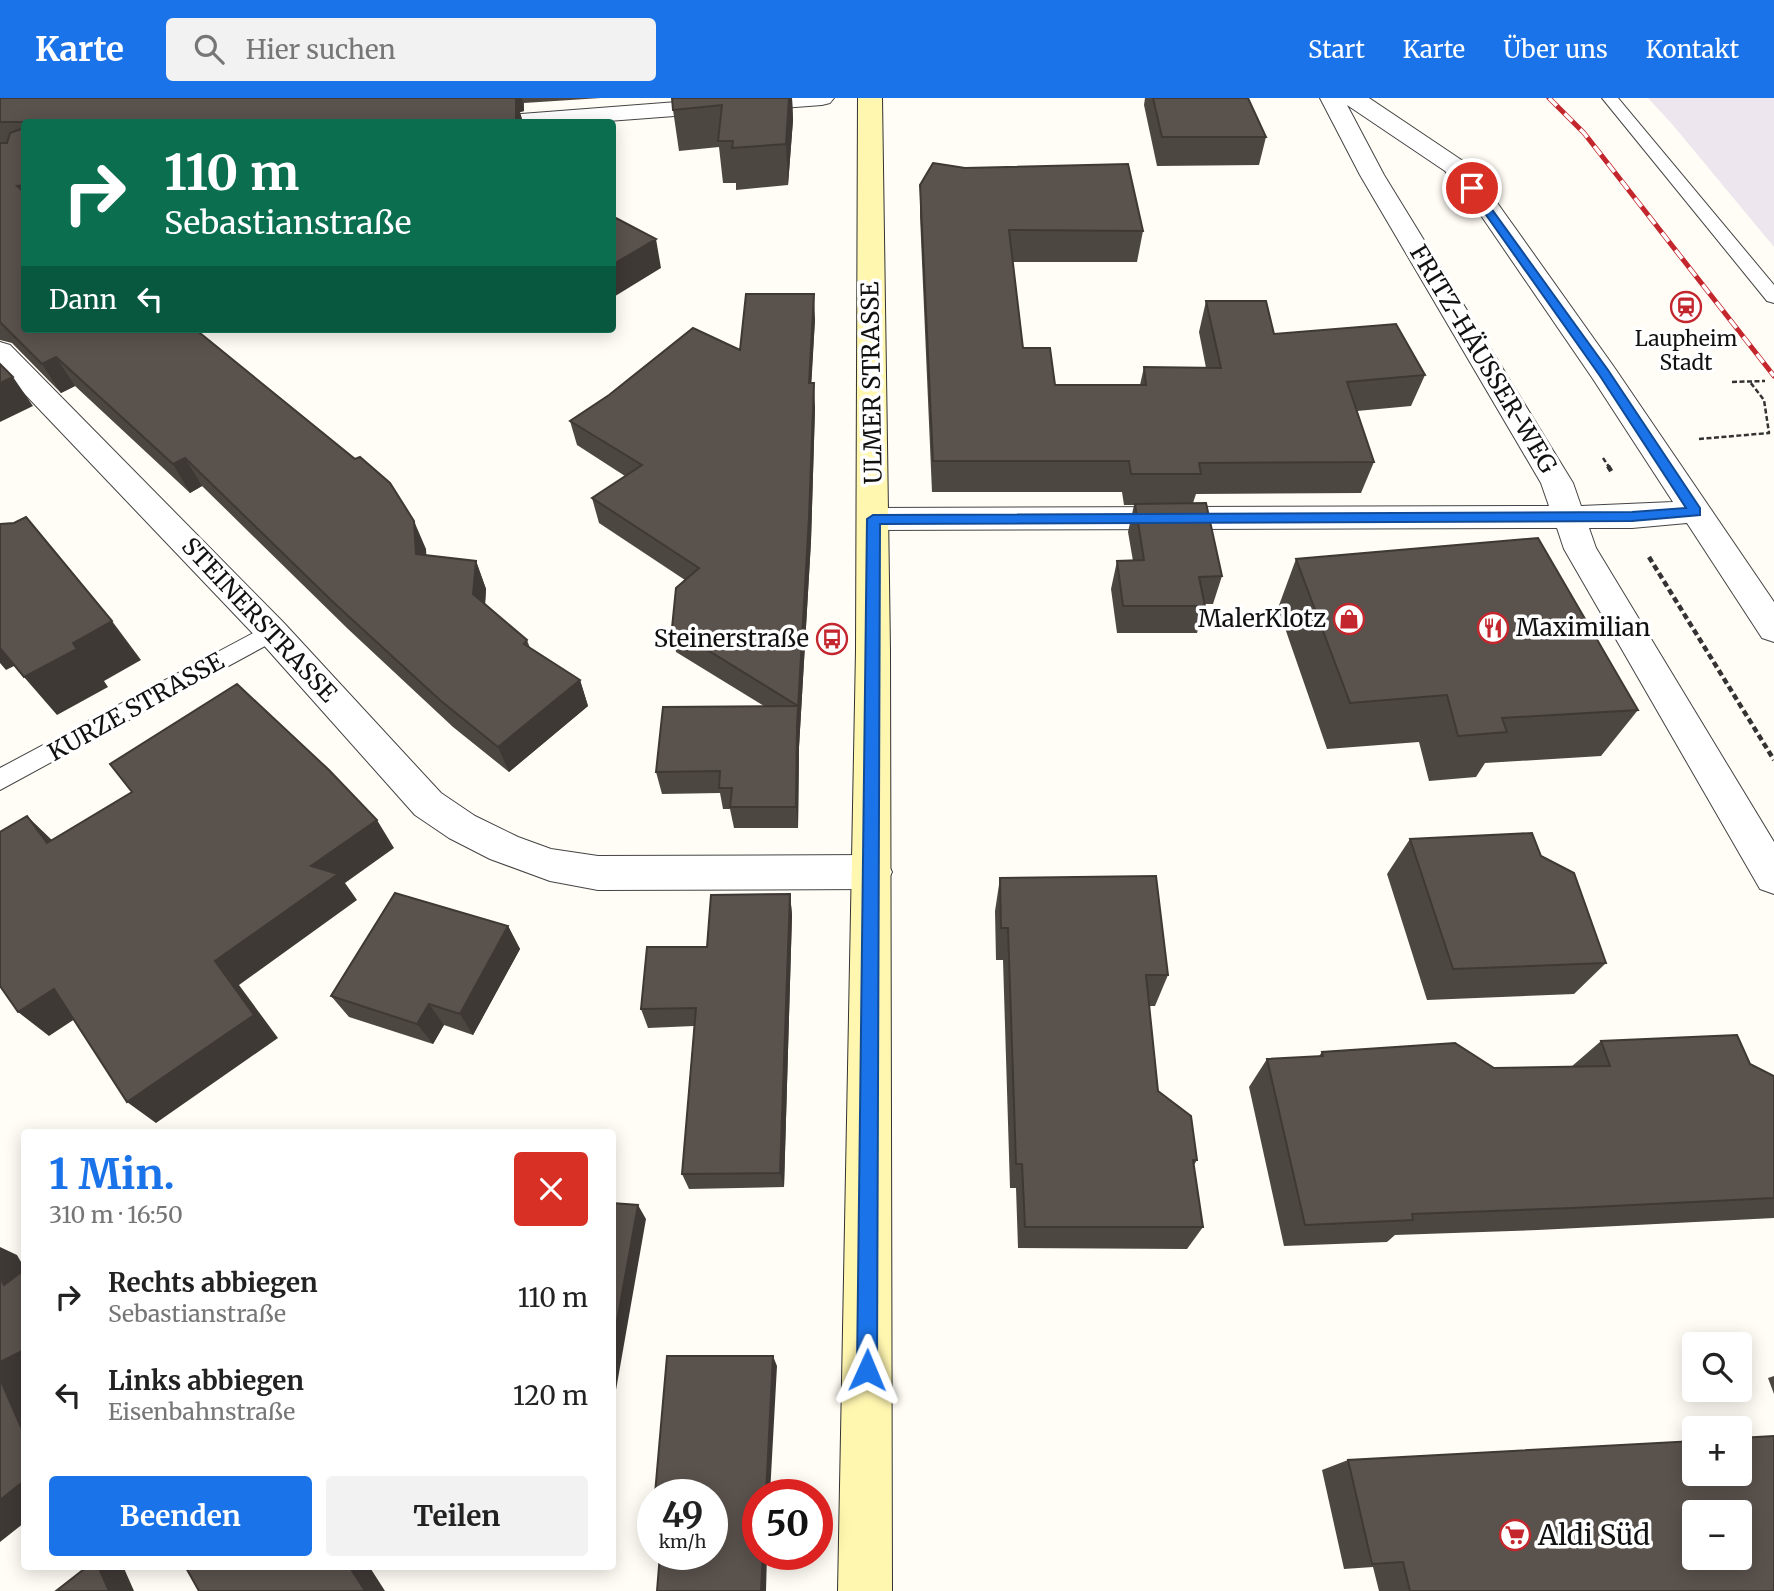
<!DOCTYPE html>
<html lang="de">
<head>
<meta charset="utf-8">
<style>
  :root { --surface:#fff; --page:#f2f2f2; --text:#222; --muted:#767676; --accent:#1a73e8 }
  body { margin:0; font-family:Merriweather,serif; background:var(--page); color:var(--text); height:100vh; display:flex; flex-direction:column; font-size:26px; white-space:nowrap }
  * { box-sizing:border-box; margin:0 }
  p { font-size:23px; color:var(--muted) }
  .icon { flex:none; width:38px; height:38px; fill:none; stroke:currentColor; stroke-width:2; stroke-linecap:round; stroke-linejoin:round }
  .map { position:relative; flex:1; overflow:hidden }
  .panel { position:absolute; left:21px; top:1031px; width:595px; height:441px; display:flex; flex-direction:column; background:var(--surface); border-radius:7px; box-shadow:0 4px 18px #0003 }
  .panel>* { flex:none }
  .top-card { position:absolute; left:21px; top:21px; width:595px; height:214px; border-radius:7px; box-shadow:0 4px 18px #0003; background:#0b6e4f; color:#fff; overflow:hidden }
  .controls { position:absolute; left:1682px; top:1234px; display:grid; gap:14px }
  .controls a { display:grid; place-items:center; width:70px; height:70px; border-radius:7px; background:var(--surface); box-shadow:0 4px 18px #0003; font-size:35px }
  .speed { position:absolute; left:637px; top:1381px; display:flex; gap:14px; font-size:35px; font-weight:700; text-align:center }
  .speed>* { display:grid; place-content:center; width:91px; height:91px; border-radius:50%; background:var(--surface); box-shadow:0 4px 18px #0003; line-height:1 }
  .speed small { font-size:18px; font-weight:400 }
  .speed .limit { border:10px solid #d22; background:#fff; color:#111 }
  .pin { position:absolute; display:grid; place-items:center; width:60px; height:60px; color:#fff; margin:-30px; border:4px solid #fff; border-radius:50%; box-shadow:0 2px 7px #0007 }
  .me { position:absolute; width:77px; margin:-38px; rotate:1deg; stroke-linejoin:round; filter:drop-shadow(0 0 5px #0008) }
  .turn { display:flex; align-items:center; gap:24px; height:147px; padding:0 28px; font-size:32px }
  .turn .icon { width:91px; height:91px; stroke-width:2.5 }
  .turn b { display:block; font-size:49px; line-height:60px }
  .then { display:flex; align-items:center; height:66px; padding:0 28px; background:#0003; gap:14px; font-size:26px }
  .round { display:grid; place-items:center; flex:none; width:74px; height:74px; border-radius:7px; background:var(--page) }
  .summary { display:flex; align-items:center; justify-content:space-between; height:119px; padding:0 28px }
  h1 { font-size:42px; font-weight:700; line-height:52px; color:var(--accent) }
  .button { display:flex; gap:14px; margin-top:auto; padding:14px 28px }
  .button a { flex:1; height:80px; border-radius:7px; background:var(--accent); color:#fff; font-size:28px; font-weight:700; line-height:80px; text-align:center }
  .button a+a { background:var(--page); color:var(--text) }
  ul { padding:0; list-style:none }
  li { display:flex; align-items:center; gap:21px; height:98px; padding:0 28px }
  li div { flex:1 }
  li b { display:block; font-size:26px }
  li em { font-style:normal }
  header { display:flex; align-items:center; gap:42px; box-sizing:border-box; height:98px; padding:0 35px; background:var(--accent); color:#fff }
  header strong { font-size:33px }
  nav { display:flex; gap:38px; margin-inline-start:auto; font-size:24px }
  .search { width:490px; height:63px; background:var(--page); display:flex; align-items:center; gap:18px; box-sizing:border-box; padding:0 24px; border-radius:7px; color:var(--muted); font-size:26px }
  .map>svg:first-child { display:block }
</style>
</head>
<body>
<header>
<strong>Karte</strong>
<div class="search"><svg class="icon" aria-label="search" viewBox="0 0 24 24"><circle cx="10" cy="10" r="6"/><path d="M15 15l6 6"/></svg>Hier suchen</div>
<nav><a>Start</a><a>Karte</a><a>Über uns</a><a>Kontakt</a></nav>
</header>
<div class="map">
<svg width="1774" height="1493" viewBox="0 0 1774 1493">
  <rect width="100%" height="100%" fill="#fffdf5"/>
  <!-- industrial -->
  <path fill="#eee6ef" d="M1648,0H1774V149L1672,26Z"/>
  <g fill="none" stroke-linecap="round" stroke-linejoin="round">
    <!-- lane casing -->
    <g stroke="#444" stroke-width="2">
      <path id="lane" d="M1602,0H1618L1774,187V205L1767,203Z
        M272,525L280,528L284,534L280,540L0,692V670Z"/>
    </g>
    <!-- street casing -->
    <g stroke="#444" stroke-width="2">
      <path id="street" d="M729,0H834L830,5L822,7L595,24H496L500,19L508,17Z
        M1320,0H1369L1463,63L1498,106L1614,269L1774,504V544L1762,540L1687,425L1632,430H1589L1596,450L1774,744V796L1760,791L1564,451L1557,430L873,432L862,429L857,421L862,413L873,410L1549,408L1541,385L1360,77ZM1347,7L1445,73L1480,116L1593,281L1673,404L1581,408L1573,385L1384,77Z
        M0,244L10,247L284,525L441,695L475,718L518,739L551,751L598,758L872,757L886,762L892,774L886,786L872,791L598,792L550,783L490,761L449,740L415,717L260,543L0,270Z"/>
    </g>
    <!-- secondary casing -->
    <g stroke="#333" stroke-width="2">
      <path id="secondary" d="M858,0H882L890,552L892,1493H838L856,552Z"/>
    </g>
    <!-- path-far1 -->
    <path stroke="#333" stroke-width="2.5" stroke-dasharray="5 2.5" stroke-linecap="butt" d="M1732,284L1765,283
      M1699,341L1769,335L1764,302L1750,284
      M1603,360L1609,369"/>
    <!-- path -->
    <path stroke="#333" stroke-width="4.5" stroke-dasharray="6 3.5" stroke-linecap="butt" d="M1608,368L1613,376
      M1649,459L1774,662"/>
    <!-- lane -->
    <use href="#lane" fill="#fff" fill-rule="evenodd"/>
    <!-- street -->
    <use href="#street" fill="#fff" fill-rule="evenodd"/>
    <!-- secondary -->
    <use href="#secondary" fill="#fff6b0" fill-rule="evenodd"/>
    <!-- rail casing -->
    <g stroke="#c4262e" stroke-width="5">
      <path id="rail" d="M1549,0L1584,35L1774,278"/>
    </g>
    <!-- rail -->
    <use href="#rail" stroke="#fff" stroke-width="3.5" stroke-dasharray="11" stroke-linecap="butt"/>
  </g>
  <!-- wall -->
  <path fill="#4d4742" d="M0,0H601L524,5V13L520,14L516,24H24V231L426,451V457L476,463L486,491L485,506L527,542L530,550L580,582L588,608L509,674L453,629L348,531L202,388L190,395L75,288L61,295L12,245L0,242Z
    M792,0L793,22L788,87L736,92V85H723L719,49L679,53L673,12Z
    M1145,0H1248L1266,39L1259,67L1157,68L1144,7Z
    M920,87L1143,133L1137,164H1012L1023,250L1055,287H1140L1144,269L1206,270L1199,234L1206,203L1274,236L1425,277L1411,308L1357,313L1374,364L1361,395L1196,396L1193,405L1222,478L1213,506H1205L1197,535H1117L1111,491L1117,463H1133L1128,434L1134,407H1124L1122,394H932L920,118Z
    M815,221L811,285L815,310L811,443L799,649L798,730H734L730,711H723L720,695L662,696L656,674L764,608L676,554L672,530L685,482L599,425L592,400L625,378L577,347L570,323Z
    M1296,461L1638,612L1601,658L1485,665L1476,679L1429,683L1419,644L1327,651L1278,510Z
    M1410,741L1541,758L1606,865L1574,896L1427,902L1387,776Z
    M1000,780L1168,877L1155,908H1149L1158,993L1197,1062L1194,1067L1203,1129L1187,1151L1018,1150L1016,1090H1010L1003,862H996L995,813Z
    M790,796L792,817L784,1089L689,1091L682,1076L694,928L648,930L641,911Z
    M508,828L520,851L473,937L444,927L433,946L349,919L331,898Z
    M1601,943L1750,966L1774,978V1120L1538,1132L1395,1137L1387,1144L1284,1148L1249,989L1267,961L1319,958L1322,954L1494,970L1571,969Z
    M1774,1278V1296L1768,1280Z
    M1348,1362L1774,1493H1379L1373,1469L1344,1471L1322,1372Z"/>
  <!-- shaded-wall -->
  <path fill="#3f3936" d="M488,0H522L524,13L520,14L523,24H516Z
    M789,0H792L793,22L788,87L786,46Z
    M656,141L661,170L612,200V167Z
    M814,196L815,221L810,310L809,285Z
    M56,259L75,288L61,295L42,266Z
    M13,279L33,308L0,324V285Z
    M814,285L815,310L811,443L799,649L798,730L796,709L797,627Z
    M185,360L202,388L190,395L173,366Z
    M414,423L426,451L428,484L416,456Z
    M476,463L486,491L484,523L473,496Z
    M112,523L141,562L104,583L108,589L57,617L24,579L73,545Z
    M0,549L16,567L6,572L0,565Z
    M580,582L588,608L509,674L498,649Z
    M27,718L56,746L47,745Z
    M377,722L394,750L345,785L357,802L239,887L278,940L156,1025L127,1004L215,863L311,768Z
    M790,796L792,817L784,1089L780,1075Z
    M508,828L520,851L473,937L460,916Z
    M54,891L84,915L49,938L18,914Z
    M429,906L444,927L433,946L417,926Z
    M638,1107L646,1121L616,1292L612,1288V1251Z
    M0,1149L17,1157L24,1169V1195L4,1187L0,1180Z
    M24,1252V1336L0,1281V1264Z
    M773,1258L777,1268L770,1396H766Z
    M24,1383V1425L0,1444V1402Z
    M763,1456H767L766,1493H761Z
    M98,1468H123L134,1493H109Z
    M349,1468H369L385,1493H365Z"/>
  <!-- building -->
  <path fill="#5a524d" stroke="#3f3936" stroke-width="2" fill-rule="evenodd" d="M0,0H516V24H0Z
    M672,0H789L786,46L732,50L733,43H718L722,7L673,12Z
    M1153,0H1248L1266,39H1162Z
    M24,30V87L17,88L24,94V231H152L155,233L160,231H195L355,361L360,359L390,385L414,423L416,456L476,463L473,496L527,542L524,546L580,582L498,649L441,603L333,504L185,360L173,366L56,259L42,266L0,224V45H7L10,35Z
    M933,65L965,70L1128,66L1143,133L1009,132L1023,250H1050L1055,287H1146L1144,269L1221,270L1206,203H1266L1274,236L1396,226L1425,277L1347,284L1374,364L1199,365L1201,376H1131L1129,363H933L920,87Z
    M612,118L656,141L612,167Z
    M746,196H814L809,285H814L809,419L797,627L796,709H730L732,690H719L720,673L656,674L663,609L798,608L672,530L676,490L699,470L592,400L642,367L570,323L609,297L693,230L740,252Z
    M0,266L13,279L0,285Z
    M1206,405L1222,478L1199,479L1205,508H1123L1117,463L1144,462L1135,406Z
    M26,419L112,523L73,545L77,551L24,579L0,550V426L14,425Z
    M1538,440L1638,612L1502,620L1507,634L1458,638L1447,597L1350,605L1296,461Z
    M237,586L329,672L377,722L311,768L338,776L215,863L254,917L127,1004L54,891L18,914L0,888V734L27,718L47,745L132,694L110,666Z
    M1532,735L1541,758L1574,775L1606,865L1453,871L1410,741Z
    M1156,778L1168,877H1146L1158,993L1191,1018L1197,1062H1193L1203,1129H1025L1022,1066H1016L1008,830H1001L1000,780Z
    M395,795L508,828L460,916L429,906L417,926L331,898Z
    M790,796L780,1075L682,1076L696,910L641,911L647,849H707L711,797Z
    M1737,937L1750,966L1774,978V1100L1572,1110L1412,1116L1413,1122L1305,1127L1267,961L1323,958L1322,954L1455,945L1494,970L1610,968L1601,943Z
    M612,1105L638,1107L612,1251Z
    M24,1172V1252L0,1264V1180L4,1187Z
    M667,1258H773L766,1396H758V1456H763L761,1493H657L660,1456H712V1396H655Z
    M0,1281L24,1336V1383L0,1402Z
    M1774,1338V1493H1410L1403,1464L1372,1466L1348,1362L1694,1343V1376H1740V1340ZM1694,1414H1740V1460H1694Z
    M88,1468H98L109,1493H56Z
    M185,1468H349L365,1493H199Z"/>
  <!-- route -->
  <path fill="#1a73e8" stroke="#114b97" stroke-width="2" d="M1468,88H1475L1608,272L1700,410V417L1632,423L880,426L877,1272L874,1279L867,1282L860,1279L857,1272L867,421L873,417L1632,414L1686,410L1600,278L1467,90Z"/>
  <!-- icons -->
  <defs>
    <g id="station-ring" transform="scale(1.575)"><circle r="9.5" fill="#fff" stroke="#c4262e" stroke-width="1.5"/><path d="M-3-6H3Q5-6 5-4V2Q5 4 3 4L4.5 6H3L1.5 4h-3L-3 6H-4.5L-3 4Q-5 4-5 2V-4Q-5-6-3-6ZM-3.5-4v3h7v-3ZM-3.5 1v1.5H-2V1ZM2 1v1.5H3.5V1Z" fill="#c4262e"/></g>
    <g id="shop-ring" transform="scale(1.575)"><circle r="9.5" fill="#fff" stroke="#c4262e" stroke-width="1.5"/><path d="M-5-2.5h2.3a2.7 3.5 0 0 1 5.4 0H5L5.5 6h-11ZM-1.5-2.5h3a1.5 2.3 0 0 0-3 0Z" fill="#c4262e"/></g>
    <g id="restaurant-ring" transform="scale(1.575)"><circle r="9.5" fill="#fff" stroke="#c4262e" stroke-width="1.5"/><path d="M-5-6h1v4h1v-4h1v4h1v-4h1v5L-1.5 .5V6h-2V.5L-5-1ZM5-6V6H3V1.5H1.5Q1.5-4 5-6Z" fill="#c4262e"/></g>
    <g id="bus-ring" transform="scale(1.575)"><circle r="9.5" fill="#fff" stroke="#c4262e" stroke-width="1.5"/><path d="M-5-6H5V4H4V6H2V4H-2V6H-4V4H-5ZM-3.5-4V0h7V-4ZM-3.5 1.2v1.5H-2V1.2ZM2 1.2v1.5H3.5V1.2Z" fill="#c4262e"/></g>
    <g id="supermarket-ring" transform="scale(1.575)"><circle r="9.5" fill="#fff" stroke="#c4262e" stroke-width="1.5"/><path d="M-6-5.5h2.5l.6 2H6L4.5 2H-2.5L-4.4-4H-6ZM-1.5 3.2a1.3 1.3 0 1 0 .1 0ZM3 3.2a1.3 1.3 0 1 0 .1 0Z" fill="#c4262e"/></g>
  </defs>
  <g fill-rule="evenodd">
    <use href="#station-ring" x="1686" y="209"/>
    <use href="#shop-ring" x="1349" y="521"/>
    <use href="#restaurant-ring" x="1493" y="530"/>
    <use href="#bus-ring" x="832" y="541"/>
    <use href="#supermarket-ring" x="1515" y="1437"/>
  </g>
  <g text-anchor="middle" stroke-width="7" stroke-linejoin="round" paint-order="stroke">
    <!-- far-poi labels -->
    <g font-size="21" fill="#111" stroke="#fff">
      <text x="1686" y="248">Laupheim<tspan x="1686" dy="24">Stadt</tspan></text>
    </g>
    <!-- street labels -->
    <g font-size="24" fill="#111" stroke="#fff">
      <text transform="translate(1483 261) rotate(59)" y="8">FRITZ-HÄUSSER-WEG</text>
      <text transform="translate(872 285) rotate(-91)" y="8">ULMER STRASSE</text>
      <text transform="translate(259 522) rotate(47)" y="8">STEINERSTRASSE</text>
      <text transform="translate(136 609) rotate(-29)" y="8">KURZE STRASSE</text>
    </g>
    <!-- poi labels -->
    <g font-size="24" fill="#111" stroke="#fff" text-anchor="end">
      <text x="1326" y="529">MalerKlotz</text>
      <text x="1516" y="538" text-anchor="start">Maximilian</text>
      <text x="809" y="549">Steinerstraße</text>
    </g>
    <!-- near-poi labels -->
    <g font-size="28" fill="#111" stroke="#fff" text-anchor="start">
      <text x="1538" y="1447">Aldi Süd</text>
    </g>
  </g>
</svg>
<div class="controls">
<a><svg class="icon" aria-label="search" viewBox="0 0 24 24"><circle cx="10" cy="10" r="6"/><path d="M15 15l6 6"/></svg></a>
<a>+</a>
<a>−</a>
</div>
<div class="speed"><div>49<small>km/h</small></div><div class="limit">50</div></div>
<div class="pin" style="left:1472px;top:90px;background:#d93025"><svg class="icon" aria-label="arrive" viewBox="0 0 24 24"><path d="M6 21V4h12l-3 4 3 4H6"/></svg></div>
<svg class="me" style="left:867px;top:1272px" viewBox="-20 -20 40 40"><path d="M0-17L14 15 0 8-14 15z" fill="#1a73e8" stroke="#fff" stroke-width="4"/></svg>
<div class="top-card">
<div class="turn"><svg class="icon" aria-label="right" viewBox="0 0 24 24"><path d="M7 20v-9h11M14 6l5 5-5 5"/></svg><div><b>110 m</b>Sebastianstraße</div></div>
<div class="then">Dann<svg class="icon" aria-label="left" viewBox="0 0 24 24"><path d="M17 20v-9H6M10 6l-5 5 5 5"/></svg></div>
</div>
<section class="panel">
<div class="summary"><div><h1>1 Min.</h1><p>310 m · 16:50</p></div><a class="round" style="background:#d93025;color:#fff"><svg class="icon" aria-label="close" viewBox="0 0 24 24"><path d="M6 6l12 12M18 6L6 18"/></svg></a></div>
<ul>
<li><svg class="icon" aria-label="right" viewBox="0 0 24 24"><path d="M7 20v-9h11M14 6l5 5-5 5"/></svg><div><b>Rechts abbiegen</b><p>Sebastianstraße</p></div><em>110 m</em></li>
<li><svg class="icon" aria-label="left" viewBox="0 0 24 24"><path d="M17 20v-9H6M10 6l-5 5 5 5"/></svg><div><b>Links abbiegen</b><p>Eisenbahnstraße</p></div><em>120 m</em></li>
</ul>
<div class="button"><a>Beenden</a><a>Teilen</a></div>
</section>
</div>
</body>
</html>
